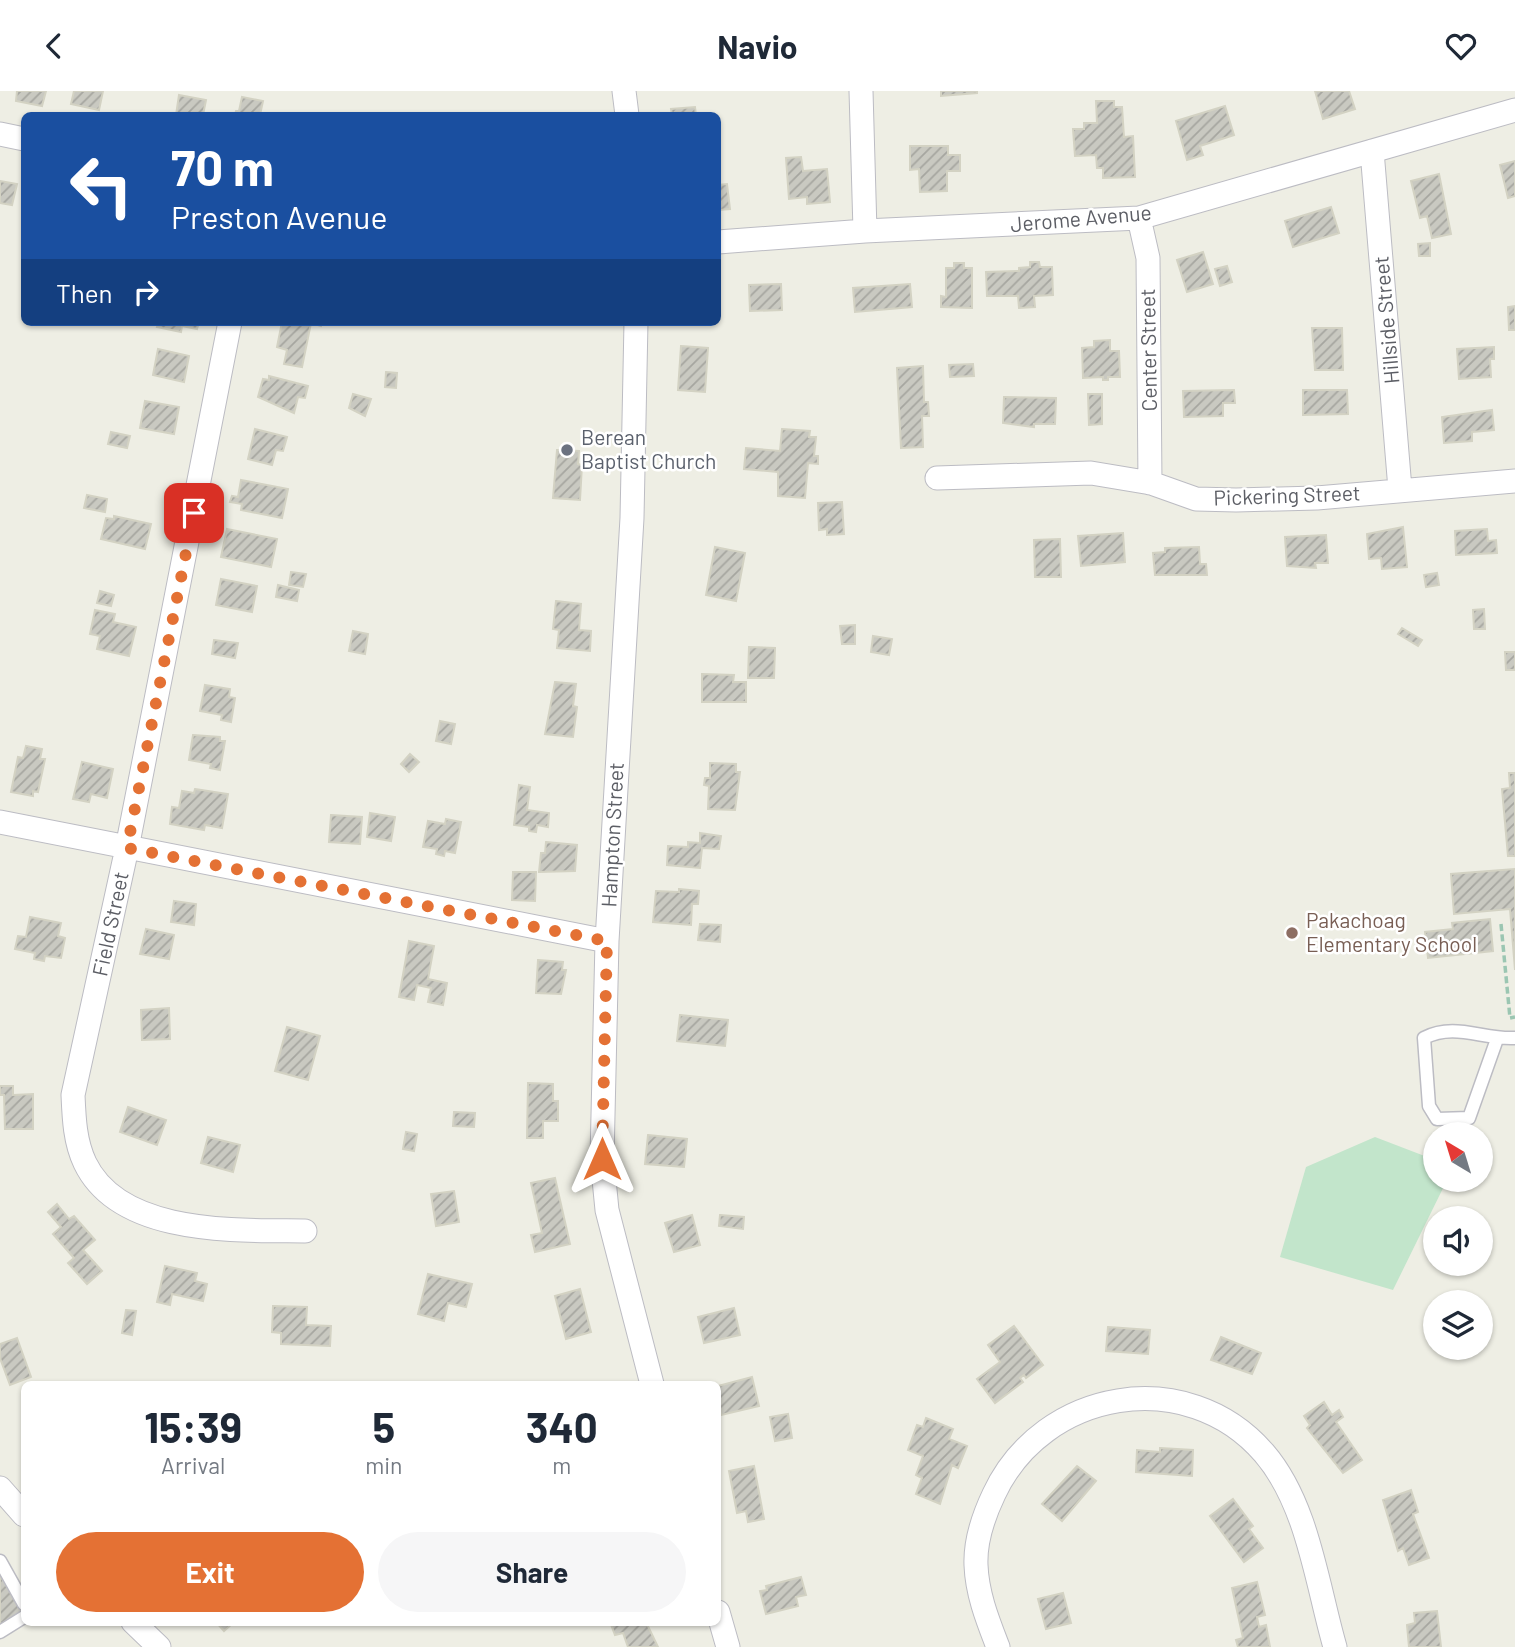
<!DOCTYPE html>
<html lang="en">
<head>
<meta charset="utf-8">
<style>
  :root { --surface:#fff; --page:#f6f6f7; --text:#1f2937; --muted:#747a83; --accent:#e47134 }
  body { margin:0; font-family:Barlow,sans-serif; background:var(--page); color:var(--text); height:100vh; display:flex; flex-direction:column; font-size:26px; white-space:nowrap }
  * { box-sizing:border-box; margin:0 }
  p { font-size:23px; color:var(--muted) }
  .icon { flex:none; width:38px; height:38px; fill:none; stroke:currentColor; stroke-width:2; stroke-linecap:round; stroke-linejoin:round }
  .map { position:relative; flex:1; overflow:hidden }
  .side { position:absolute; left:21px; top:1290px; width:700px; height:245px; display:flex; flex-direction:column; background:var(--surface); border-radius:10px; box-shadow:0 2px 5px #0004 }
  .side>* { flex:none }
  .top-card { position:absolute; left:21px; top:21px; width:700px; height:214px; border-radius:10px; box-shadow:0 2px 5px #0004; background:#1a4fa0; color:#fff; overflow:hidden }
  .needle { width:46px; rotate:322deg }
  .controls { position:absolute; left:1423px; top:1031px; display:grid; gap:14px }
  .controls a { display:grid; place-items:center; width:70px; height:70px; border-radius:50%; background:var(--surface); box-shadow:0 2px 5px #0004; font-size:35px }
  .pin { position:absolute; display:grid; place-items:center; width:60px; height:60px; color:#fff; margin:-30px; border-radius:14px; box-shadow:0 4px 10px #0006 }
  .me { position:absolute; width:77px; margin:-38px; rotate:0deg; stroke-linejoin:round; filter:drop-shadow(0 0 5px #0008) }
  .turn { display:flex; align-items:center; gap:24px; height:147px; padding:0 35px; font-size:32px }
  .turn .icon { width:91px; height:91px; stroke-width:2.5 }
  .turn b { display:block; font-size:49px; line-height:60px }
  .then { display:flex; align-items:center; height:66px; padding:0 35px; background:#0003; gap:14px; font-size:26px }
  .eta { display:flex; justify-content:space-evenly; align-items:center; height:119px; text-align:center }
  .eta b { font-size:42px; font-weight:700; line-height:49px }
  .cta { display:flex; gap:14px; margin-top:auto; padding:14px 35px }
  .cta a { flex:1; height:80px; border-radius:42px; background:var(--accent); color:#fff; font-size:28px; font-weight:700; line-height:80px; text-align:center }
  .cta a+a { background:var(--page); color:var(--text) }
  header { display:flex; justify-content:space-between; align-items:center; height:91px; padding:0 35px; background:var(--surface); font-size:32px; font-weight:700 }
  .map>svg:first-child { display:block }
</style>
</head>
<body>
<header><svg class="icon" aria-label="back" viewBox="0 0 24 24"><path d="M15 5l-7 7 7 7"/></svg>Navio<svg class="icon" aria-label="heart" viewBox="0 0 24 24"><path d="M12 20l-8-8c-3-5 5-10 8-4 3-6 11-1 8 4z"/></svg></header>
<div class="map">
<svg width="1515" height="1556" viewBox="0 0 1515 1556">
  <defs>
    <pattern id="building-hatch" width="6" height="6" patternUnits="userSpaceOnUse" patternTransform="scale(1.75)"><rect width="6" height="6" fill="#c9c9c1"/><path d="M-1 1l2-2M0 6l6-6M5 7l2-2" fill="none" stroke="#a6a6a0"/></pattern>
  </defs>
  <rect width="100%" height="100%" fill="#eeeee4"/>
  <!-- garden -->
  <path fill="#c2e5cb" d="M1375,1046L1435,1069V1088L1447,1089L1393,1199L1280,1166L1306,1076Z"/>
  <!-- building -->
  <path fill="url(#building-hatch)" stroke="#d3d2c3" stroke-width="2" d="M17,0H46L42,15L16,10Z
    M74,0H103L99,19L71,13Z
    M941,0H977V2L941,5Z
    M1315,0H1349L1355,18L1323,28Z
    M179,4L206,9L203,24H176Z
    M242,6L263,10L260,24H235L236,20H239Z
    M1096,10H1114V16H1122L1124,46L1133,45L1135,86L1103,87V77H1097L1096,64L1075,65L1073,38H1084V32H1097Z
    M1225,15L1234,44L1200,55L1203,64L1187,69L1176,30Z
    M695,16L696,24H672L671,18Z
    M910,55H948V64H960V80H947V100L920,101L919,78L910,79Z
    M801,66L803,80L827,78L830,111L807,113V106L789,108L786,67Z
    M1515,70V105L1508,107L1500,74Z
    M1439,83L1451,143L1432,147L1427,125L1420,127L1411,90Z
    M0,90L17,93L12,114L0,112Z
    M727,93L730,118L719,119L718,94Z
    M1331,116L1339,142L1293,156L1285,130Z
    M1430,152V165H1419L1418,153Z
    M1203,161L1213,193L1187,201L1177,169Z
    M1030,171H1039L1040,176H1052L1053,204L1034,205L1035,216L1019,217L1018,205H987L986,181L1019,180V177L1030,176Z
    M954,172H964V177H972V217L941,216V205L946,206V177H954Z
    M1227,175L1232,191L1220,195L1215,178Z
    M781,193L782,219L750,220L749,194Z
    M910,193L912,216L855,221L853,197Z
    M1515,215V239H1509L1508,216Z
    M159,231H199L197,238L182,235L181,241L157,236Z
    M282,231H322L321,235L311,232L302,276L284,273L287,259L277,256Z
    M1312,237H1342L1343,279H1315Z
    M1110,249V260H1119L1120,286H1108V289H1103V286L1083,287L1082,257L1094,256V250Z
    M681,255L708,257L705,301L678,299Z
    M1494,256V268H1490L1491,286L1459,288L1457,258Z
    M158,258L189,265L184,291L153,284Z
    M973,273L974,285L950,286L949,274Z
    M923,275L924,311H928L929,325H922L923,356L901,357L897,277Z
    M386,281L397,282L396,297L385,296Z
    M269,285L308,295L305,307L298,306L294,322L258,306L263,288L269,289Z
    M1234,299L1235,312H1223V325L1184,326L1183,300Z
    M1303,299H1347L1348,323L1303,324Z
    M353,303L371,308L365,325L349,317Z
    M1088,303H1102V333L1089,334Z
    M1004,306L1056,307L1055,333H1034V336L1003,332Z
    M145,310L179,316L174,343L140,337Z
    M1492,319L1494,339L1472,341V350L1444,352L1442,326Z
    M255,338L287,346L283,360L276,359L272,374L248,368Z
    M782,338L810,340L809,346H816L814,365H818V373L808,372L805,407L778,405V381L744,378L746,357L780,360Z
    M111,341L130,345L127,357L108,353Z
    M557,359L579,360L578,373L582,374L580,409L553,407Z
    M241,389L288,398L282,427L241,419L242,413L230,411L232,405L238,406Z
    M87,404L107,408L105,421L84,417Z
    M842,411L844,443L827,444V438L819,439L818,412Z
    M114,425L151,433L145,458L101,448L106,427L114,428Z
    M1403,436L1407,476L1382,478L1381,467L1369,468L1367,443Z
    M227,438L277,448L271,476L221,466Z
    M1487,438L1488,450L1496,449L1497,462L1456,464L1455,440Z
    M1123,442L1125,471L1081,475L1078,445Z
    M1326,444L1328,472H1315L1316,477L1287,475L1285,446Z
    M1060,448L1061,486H1035L1034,449Z
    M715,456L745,462L736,510L706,504Z
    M1199,456L1200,473H1206L1207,484H1155L1153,462L1165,461V457Z
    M291,481L306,483L303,496L289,494Z
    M1437,482L1439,494L1426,496L1424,484Z
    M221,488L257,495L252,521L216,514Z
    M278,494L299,499L297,510L276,506Z
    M100,500L114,504L111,515L97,512Z
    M556,510L581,513L579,539L591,540L590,560L557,557L559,539L553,538Z
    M1484,518L1485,538H1474L1473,519Z
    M95,519L115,523L113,531L136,536L129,565L97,558L100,545L90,543Z
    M855,534V553H842L840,535Z
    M1402,537L1422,549L1418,555L1398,543Z
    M353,540L368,543L365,563L349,560Z
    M873,545L892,548L889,564L871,561Z
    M214,549L238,552L235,567L212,563Z
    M749,556L775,557L774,587H748Z
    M1505,561H1515V579H1506Z
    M702,583L734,584L733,591H746V611H702Z
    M555,591L576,593L573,615L577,616L573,646L545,643Z
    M205,594L230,598L229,606L235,607L231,631L221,629L222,624L200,620Z
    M440,630L455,633L451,653L436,650Z
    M193,644L220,646V650H225L220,679L210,677L211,673L189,669Z
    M26,655L42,658L40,668H45L38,701L33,700V705L11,701L18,666L23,667Z
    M410,663L419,671L409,681L401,673Z
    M82,671L113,678L107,707L91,703L89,711L73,708Z
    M710,672L736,673V681H740L735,719L708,718L709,695L704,694L705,687H710Z
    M1509,682H1515V765H1508L1502,698L1510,697Z
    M519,694L530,696L527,719L549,722L548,736L537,734L536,741L529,740V736L514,734Z
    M195,698L228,703L222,737L205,734L204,739L170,733L172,716L179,717L182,700L194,702Z
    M370,722L395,726L391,750L367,746Z
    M331,724L362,726L360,753L329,751Z
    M446,728L461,731L455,762L445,760L444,765L436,763L437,758L423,756L428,730L445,733Z
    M700,742L721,745L719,758L702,757L700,777L667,774L668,755L688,756V751L700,752Z
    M546,751L577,754L575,780L539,781L541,762H545Z
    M1515,778V879L1510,818L1454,823L1451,783Z
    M513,781H536L535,810L512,809Z
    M679,798L699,800L698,813H692L691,834L653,831L656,800L679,801Z
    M174,810L196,813L194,834L171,831Z
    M30,826L61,832L58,845L65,847L61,867L45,865L44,870L34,868L35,862L15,858L18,845L26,846Z
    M1490,828L1493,860L1428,867L1425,841L1453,838L1452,832Z
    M700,833L721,834L720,851L698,849Z
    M146,838L174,844L169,868L140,863Z
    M409,850L434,855L428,888L447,892L443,914L428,911L431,897L417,894L414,909L399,906Z
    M538,869L563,871L562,879H566L561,903L536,902Z
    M169,917L170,948L142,949L141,919Z
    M680,924L728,929L725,955L677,950Z
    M287,936L320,945L308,989L275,980Z
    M528,992L553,993V1010H558V1030H543V1047H527Z
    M0,995H13V1004L33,1003V1038H5L4,1004H0Z
    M128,1016L166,1029L157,1054L120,1041Z
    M454,1021L475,1022L474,1036L453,1035Z
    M406,1041L417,1043L414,1060L403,1058Z
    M648,1044L687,1048L684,1076L645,1073Z
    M208,1046L240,1054L233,1081L201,1072Z
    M555,1087L570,1153L535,1161L531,1144L542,1142L531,1092Z
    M454,1100L459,1131L436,1135L431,1103Z
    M57,1113L69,1128L74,1125L95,1149L83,1159L102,1180L87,1193L68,1172L74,1167L53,1143L61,1136L48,1121Z
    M692,1124L700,1154L674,1161L665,1132Z
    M720,1124L744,1126L743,1138L719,1135Z
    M165,1175L197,1182L195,1190L207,1193L203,1210L172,1203L170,1214L157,1211Z
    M428,1183L472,1193L466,1216L448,1212L444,1230L418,1223Z
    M580,1198L591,1241L566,1248L555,1205Z
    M273,1215L307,1216L306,1234L331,1235L330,1255L281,1253V1242L272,1241Z
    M734,1217L740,1244L704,1252L698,1226Z
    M126,1219L136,1220L132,1244L122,1242Z
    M1014,1235L1043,1274L1026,1287L1024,1284L1020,1287L1023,1291L995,1312L977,1288L1000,1271L988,1254Z
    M1108,1236L1150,1239L1148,1263L1106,1260Z
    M1221,1246L1261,1262L1252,1283L1211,1269Z
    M17,1247L31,1286L10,1294L0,1267V1253Z
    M752,1286L759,1315L721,1324L718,1295Z
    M1324,1311L1332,1324L1339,1319L1343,1326L1336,1331L1362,1369L1343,1382L1307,1337L1310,1334L1304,1325Z
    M788,1323L792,1347L775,1350L770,1326Z
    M926,1327L953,1338L949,1348L967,1355L958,1377L952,1374L940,1413L916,1403L922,1387L916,1384L923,1365L908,1359L917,1334L923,1336Z
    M1160,1357L1193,1359L1192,1385L1136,1381L1137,1359L1160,1361Z
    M754,1375L764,1428L748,1431L746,1420L737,1422L729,1380Z
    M1077,1375L1096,1390L1062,1430L1042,1413Z
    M1411,1399L1418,1421L1413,1423L1429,1467L1409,1474L1403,1457L1398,1460L1383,1409Z
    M1233,1408L1253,1435L1249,1438L1263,1457L1244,1471L1210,1425Z
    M0,1484L22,1521L0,1534Z
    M801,1486L806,1504L796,1506L798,1515L766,1523L760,1500L767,1499L766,1495Z
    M1257,1491L1265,1524L1257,1526L1259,1536L1266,1534L1270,1556H1238L1236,1549L1243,1547L1232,1497Z
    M1063,1502L1071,1532L1046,1538L1038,1508Z
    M1437,1520L1441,1556H1409L1407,1534L1415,1532L1414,1522Z
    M216,1531H234L224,1540Z
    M610,1531H646L658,1556H628L623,1542L615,1544Z"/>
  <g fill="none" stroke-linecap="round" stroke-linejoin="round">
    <!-- lane casing -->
    <g stroke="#bcbcc3" stroke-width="15">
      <path id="lane" d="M1497,948L1469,1027L1437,1028L1429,1015L1424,947C1455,931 1483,949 1515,947
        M0,1470L24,1513
        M0,1541L24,1526"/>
    </g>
    <!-- street casing -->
    <g stroke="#bcbcc3" stroke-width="25">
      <path id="street" d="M624,0L627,24
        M861,0L865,140
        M0,43L24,48
        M1372,60L1400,398
        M1139,127L1148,167L1150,392
        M718,151L865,140L1139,127L1515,19
        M230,231L127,757L73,1004C74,1028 75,1051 85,1072C120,1145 237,1139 305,1140
        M636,231L632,427L607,850L602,1068L607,1119L652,1293
        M937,387L1091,382L1151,392L1196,408L1236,409L1317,407L1515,390
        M0,731L607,850
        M0,1397L24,1424
        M718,1521L728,1556
        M133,1531L159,1556
        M998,1556C988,1530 977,1503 976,1474C975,1450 984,1424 994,1403C1043,1298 1187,1273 1264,1362C1308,1413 1317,1494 1335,1556"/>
    </g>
    <!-- path -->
    <path stroke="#9bc6b2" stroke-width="3.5" stroke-dasharray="7 3.5" stroke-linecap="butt" d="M1501,833L1510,927L1515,926"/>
    <!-- lane -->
    <use href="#lane" stroke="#fff" stroke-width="12"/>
    <!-- street -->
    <use href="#street" stroke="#fff" stroke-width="23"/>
  </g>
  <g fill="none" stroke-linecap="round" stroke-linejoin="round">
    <!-- route -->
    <path stroke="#e47134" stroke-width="12" stroke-dasharray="0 21.6" d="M194,422L127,757L607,850L602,1068"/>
  </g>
  <!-- markers -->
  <circle fill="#6b7280" stroke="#fff" stroke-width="2.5" cx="567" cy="359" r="7"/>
  <circle fill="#8d6e63" stroke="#fff" stroke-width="2.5" cx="1292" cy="842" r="7"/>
  <g text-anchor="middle" stroke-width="5" stroke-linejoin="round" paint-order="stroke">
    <!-- street labels -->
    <g font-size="21" fill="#5c5e65" stroke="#fff">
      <text transform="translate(1081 128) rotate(-5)" y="7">Jerome Avenue</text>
      <text transform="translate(1387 229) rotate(-95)" y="7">Hillside Street</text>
      <text transform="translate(1149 259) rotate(-91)" y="7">Center Street</text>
      <text transform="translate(1287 405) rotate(-2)" y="7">Pickering Street</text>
      <text transform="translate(613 744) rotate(-87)" y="7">Hampton Street</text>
      <text transform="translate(111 833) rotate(-78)" y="7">Field Street</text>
    </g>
    <!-- worship labels -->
    <g font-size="21" fill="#5b616d" stroke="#fff" text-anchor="start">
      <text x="581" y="354">Berean<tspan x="581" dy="24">Baptist Church</tspan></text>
    </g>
    <!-- education labels -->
    <g font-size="21" fill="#785e54" stroke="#fff" text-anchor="start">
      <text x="1306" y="837">Pakachoag<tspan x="1306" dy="24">Elementary School</tspan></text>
    </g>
  </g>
</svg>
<div class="controls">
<a><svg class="needle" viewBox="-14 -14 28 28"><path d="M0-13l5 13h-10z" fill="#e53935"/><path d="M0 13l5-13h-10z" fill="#747a83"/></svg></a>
<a><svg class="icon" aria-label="sound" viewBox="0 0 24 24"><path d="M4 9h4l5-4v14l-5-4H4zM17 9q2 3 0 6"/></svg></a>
<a><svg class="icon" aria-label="layers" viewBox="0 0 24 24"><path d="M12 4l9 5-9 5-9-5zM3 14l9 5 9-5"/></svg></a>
</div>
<div class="pin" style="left:194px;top:422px;background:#d93025"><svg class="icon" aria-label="arrive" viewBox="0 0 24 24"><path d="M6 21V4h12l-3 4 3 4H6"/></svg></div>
<svg class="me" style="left:602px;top:1068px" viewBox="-20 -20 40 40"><path d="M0-17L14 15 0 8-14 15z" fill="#e47134" stroke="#fff" stroke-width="4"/></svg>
<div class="top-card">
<div class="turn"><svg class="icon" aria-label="left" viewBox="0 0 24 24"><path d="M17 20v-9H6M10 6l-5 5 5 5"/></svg><div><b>70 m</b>Preston Avenue</div></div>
<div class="then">Then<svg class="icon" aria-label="right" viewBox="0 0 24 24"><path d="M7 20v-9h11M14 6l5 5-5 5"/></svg></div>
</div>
<section class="side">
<div class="eta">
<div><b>15:39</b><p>Arrival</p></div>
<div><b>5</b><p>min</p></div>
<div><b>340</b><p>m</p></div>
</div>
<div class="cta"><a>Exit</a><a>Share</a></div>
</section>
</div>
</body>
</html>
